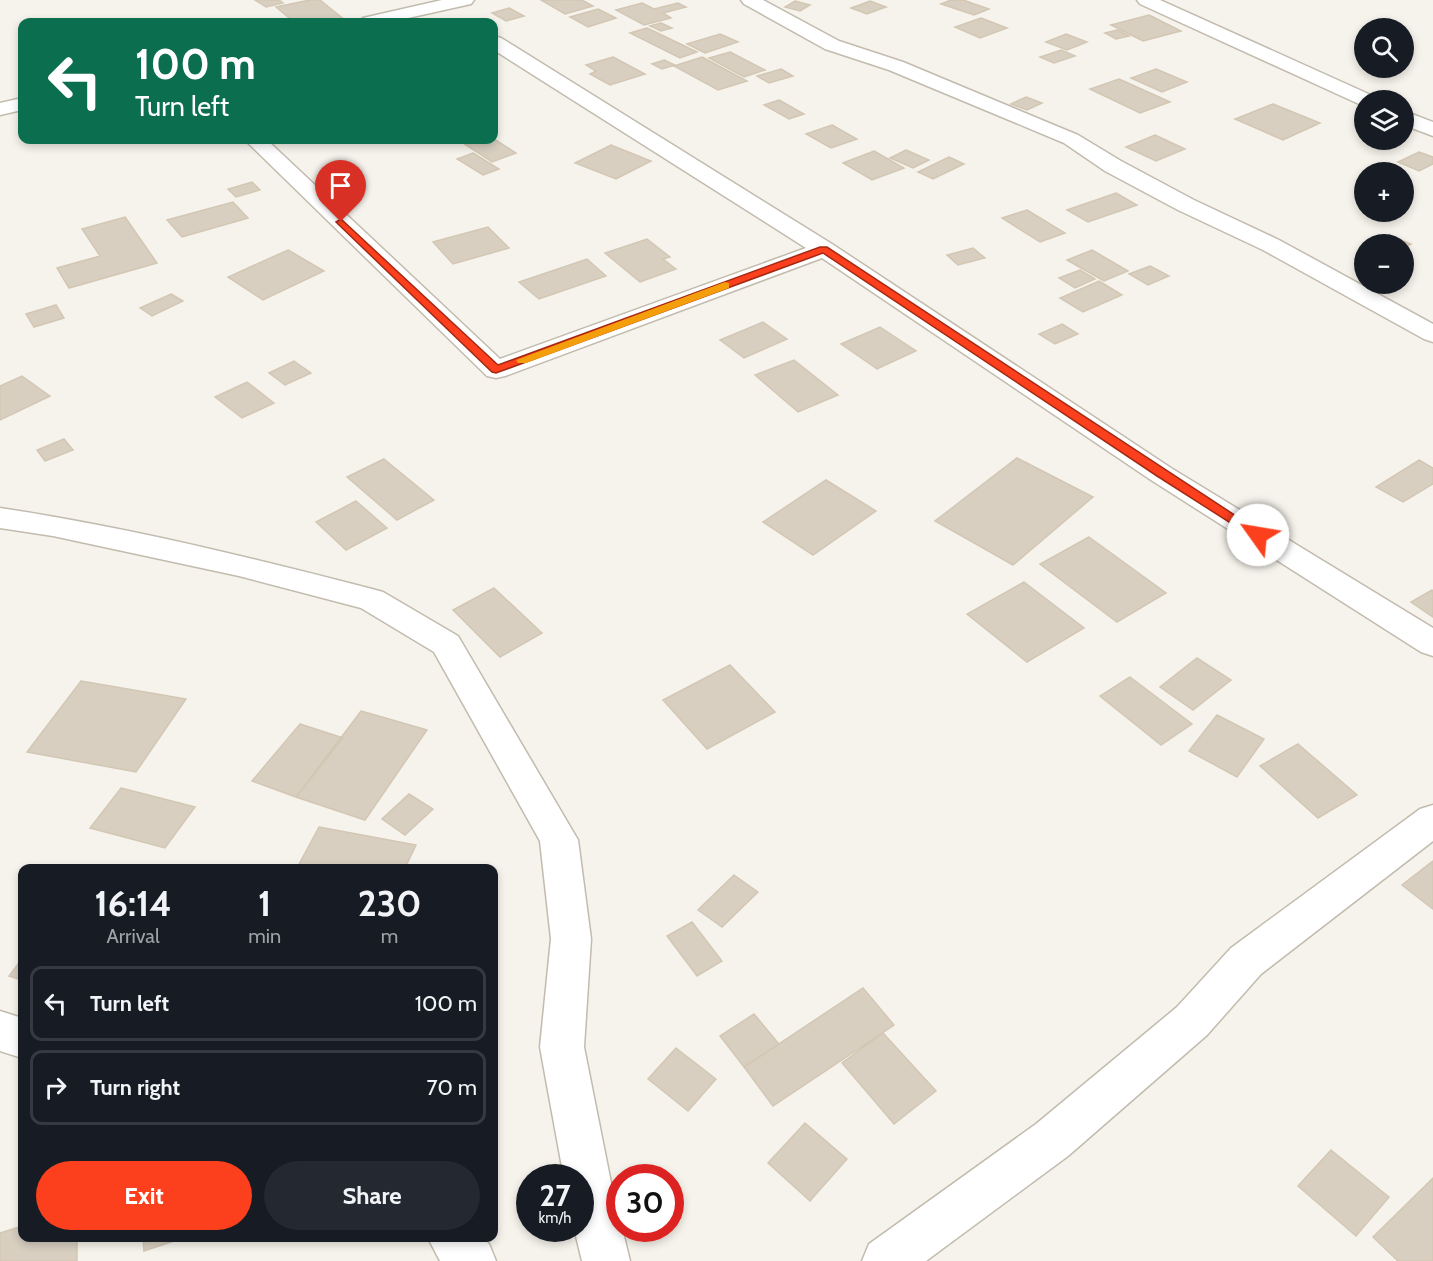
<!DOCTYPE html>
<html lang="en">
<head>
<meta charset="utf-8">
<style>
  :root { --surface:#171b24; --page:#242831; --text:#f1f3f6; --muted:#9ea1a6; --line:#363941; --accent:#fc3f1d }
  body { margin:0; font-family:Cabin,sans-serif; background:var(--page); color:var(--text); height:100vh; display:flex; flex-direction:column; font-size:22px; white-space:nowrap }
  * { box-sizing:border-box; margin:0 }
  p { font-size:20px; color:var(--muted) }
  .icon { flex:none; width:33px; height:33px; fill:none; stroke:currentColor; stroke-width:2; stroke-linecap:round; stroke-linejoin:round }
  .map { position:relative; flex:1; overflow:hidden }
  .sheet { position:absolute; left:18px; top:864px; width:480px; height:378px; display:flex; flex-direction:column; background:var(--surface); border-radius:12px; box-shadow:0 3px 9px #0003 }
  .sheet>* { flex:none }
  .guide { position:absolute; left:18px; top:18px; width:480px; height:126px; border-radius:12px; box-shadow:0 3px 9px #0003; background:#0b6e4f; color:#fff; overflow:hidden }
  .controls { position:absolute; left:1354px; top:18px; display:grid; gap:12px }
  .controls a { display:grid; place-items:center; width:60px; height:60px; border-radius:50%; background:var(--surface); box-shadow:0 3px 9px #0003; font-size:30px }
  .speed { position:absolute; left:516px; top:1164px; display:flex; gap:12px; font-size:30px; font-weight:700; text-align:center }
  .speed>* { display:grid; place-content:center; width:78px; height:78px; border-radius:50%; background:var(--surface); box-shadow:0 3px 9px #0003; line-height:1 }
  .speed small { font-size:15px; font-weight:400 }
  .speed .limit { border:9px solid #d22; background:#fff; color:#111 }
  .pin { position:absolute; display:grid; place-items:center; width:51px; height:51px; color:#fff; margin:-62px -26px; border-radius:50% 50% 50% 0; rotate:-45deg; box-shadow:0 0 6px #0007 }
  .pin .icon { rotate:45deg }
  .me { position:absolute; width:66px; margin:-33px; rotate:302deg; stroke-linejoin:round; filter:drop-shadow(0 0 4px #0008) }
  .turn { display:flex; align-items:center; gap:21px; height:126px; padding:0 18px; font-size:27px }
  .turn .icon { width:78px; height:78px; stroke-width:2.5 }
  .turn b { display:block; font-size:42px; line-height:51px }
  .eta { display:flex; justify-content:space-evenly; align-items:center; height:102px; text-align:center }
  .eta b { font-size:36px; font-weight:700; line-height:42px }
  .button { display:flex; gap:12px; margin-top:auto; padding:12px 18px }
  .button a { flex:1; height:69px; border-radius:36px; background:var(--accent); color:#fff; font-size:24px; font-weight:700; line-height:69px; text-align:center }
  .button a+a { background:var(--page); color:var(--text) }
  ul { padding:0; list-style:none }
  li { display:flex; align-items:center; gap:18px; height:75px; margin:0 12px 9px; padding:0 6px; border:3px solid var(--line); border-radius:12px }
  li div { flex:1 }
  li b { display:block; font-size:22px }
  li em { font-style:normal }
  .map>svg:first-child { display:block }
</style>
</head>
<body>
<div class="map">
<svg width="1433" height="1261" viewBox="0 0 1433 1261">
  <rect width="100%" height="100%" fill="#f6f3ec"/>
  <!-- building -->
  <path fill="#d8cfc1" stroke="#d3c7b4" stroke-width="1.5" d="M255,0H279L283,3L266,7Z
    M310,0H320L346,21L294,22L276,7Z
    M541,0H582L593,6L565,14Z
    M951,0H963L989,9L974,15L941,4Z
    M795,1L810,5L800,11L785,7Z
    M870,1L886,7L867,14L851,8Z
    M642,3L654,9L678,3L686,7L663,13L671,18L644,25L616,10Z
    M509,8L524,16L506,21L492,13Z
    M598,9L616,18L588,27L570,17Z
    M1149,15L1181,31L1143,41L1111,25Z
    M981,18L1007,28L980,38L955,27Z
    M661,23L672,28L661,31L650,26Z
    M647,28L697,52L680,58L630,33Z
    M1117,30L1129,36L1116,39L1105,33Z
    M720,34L738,42L705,53L687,44Z
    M1066,34L1087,42L1067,50L1046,42Z
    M1061,50L1075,56L1054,63L1040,57Z
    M730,52L765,70L744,77L709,58Z
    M613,57L645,74L610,85L590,74L596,71L586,65Z
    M702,57L747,81L718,90L674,66Z
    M664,60L675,65L662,69L652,64Z
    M781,69L793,76L769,83L757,76Z
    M1156,69L1187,82L1162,92L1131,78Z
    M1119,79L1170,102L1140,113L1090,89Z
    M1026,97L1042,103L1027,110L1011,104Z
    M779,100L804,114L789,119L764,105Z
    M1273,104L1320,123L1283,140L1235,119Z
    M832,125L857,139L831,148L806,134Z
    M1155,135L1185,149L1156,161L1126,147Z
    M494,139L516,153L492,162L460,141Z
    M611,145L651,161L616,179L575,163Z
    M906,150L929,160L913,168L890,158Z
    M874,151L904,168L872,180L843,163Z
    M1419,152L1433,157V164L1419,171L1398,162Z
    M473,153L499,169L483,175L457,159Z
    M949,157L964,164L933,179L918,172Z
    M252,182L260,190L236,197L228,189Z
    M1116,193L1137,205L1088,222L1067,210Z
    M233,202L248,218L182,237L167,220Z
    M1027,210L1065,233L1040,242L1002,218Z
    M125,217L157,263L69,288L57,268L100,256L82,229Z
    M488,227L509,248L453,264L433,242Z
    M1389,235L1411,244L1404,248V244H1376Z
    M647,239L670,257L663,259L676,269L640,282L605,253Z
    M973,248L985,258L958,265L947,255Z
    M288,250L324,271L263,300L228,277Z
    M1092,250L1128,271L1104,281L1067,260Z
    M587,259L606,276L539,299L519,282Z
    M1150,266L1169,276L1148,285L1129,274Z
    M1080,270L1095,279L1075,288L1059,278Z
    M1099,281L1122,295L1083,312L1060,298Z
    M171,294L183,301L152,316L140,308Z
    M56,305L64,318L34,327L26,314Z
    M763,322L787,339L744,358L720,340Z
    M1062,324L1078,334L1055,344L1039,334Z
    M880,327L916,351L877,369L841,344Z
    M794,360L838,395L798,412L755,375Z
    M294,361L311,373L285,385L269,373Z
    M22,376L50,396L0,420V386Z
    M247,382L274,403L242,418L215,397Z
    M64,439L73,450L45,461L37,450Z
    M1017,458L1093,497L1013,565L935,521Z
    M384,459L434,500L397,520L347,477Z
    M1419,460L1433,468V484L1403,502L1376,487Z
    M826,480L876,511L813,555L763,522Z
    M356,501L387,528L346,550L316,522Z
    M1089,537L1166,593L1117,622L1040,564Z
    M1024,582L1084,628L1027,662L967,614Z
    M494,588L542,633L500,657L453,610Z
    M1432,590L1433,591V617L1411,602Z
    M1197,658L1231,680L1193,710L1160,687Z
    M730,665L775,712L707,749L663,700Z
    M1130,677L1192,724L1161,745L1100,696Z
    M81,681L186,699L136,772L27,752Z
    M361,711L427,730L365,820L296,797Z
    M1217,715L1264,739L1237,777L1189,751Z
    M300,724L343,738L296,797L252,781Z
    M1298,744L1357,795L1318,818L1260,766Z
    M121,788L195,807L165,848L90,828Z
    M409,794L433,809L405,835L382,819Z
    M319,827L416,845L405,868H297Z
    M1433,861V909L1402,885Z
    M734,875L758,892L722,927L698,910Z
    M692,922L722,961L697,976L667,936Z
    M22,959V980L9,976Z
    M863,988L894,1025L773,1106L744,1067Z
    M754,1014L779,1044L744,1067L720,1036Z
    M883,1033L936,1091L894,1124L842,1063Z
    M676,1048L716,1079L688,1111L648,1079Z
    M805,1123L847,1159L810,1201L768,1163Z
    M1331,1150L1389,1197L1356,1236L1298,1186Z
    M1433,1178V1261H1398L1373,1237Z
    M22,1226V1238H77V1261H0V1233Z
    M143,1238H183L144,1251Z"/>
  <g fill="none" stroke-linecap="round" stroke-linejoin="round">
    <!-- minor casing -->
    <g stroke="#c2bbae" stroke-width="3">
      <path id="minor" d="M442,0H474L471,4L390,22H360L363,18Z
        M741,0H763L839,41L903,62L1078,135L1121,161L1194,200L1279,240L1433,324V342L1424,339L1263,250L1178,210L1105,171L1064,143L889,70L825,49L744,4Z
        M1137,0H1160L1373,96L1376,100H1365V106L1359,104L1140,4Z
        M494,36L501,38L832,244L1171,468L1433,628V656L1421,652L1151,480L822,258L505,376L496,378L487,376L245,140H267L500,359L806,248L494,50Z
        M22,98V110L0,115V103Z
        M1404,111L1433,122V136L1404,125Z
        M0,508C126,527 249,557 372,589L383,592L458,636L578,840L591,939L584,1047L620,1228H622L630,1261H582L574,1228H580V1178H564L540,1047L551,939L540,841L434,652L361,608L239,576L53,536L0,528Z
        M1433,805V841L1261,974L1207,1035L1068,1156L926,1261H862L869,1244L1036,1124L1177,1007L1231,948L1420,809Z
        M0,1011L22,1018V1058L0,1051Z
        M428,1238H483L489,1244L496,1261H440Z"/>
    </g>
    <!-- minor -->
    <use href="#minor" fill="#fff" fill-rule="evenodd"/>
  </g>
  <!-- route -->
  <path fill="#fc3f1d" stroke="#a42913" stroke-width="1.5" d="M341,219L498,365L820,247H827L1265,535L1263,538H1254L1157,476L823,253L496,373L492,372L338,224L336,222Z"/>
  <!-- slow -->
  <path fill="#f59e0b" d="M725,282L729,283V288L526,363H518L516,360Z"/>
</svg>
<div class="controls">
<a><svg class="icon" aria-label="search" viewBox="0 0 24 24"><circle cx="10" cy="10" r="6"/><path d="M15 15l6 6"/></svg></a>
<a><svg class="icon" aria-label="layers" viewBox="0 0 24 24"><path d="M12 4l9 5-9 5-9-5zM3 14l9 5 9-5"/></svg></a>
<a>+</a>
<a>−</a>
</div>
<div class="speed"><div>27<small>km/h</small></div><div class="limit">30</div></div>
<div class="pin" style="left:341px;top:222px;background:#d93025"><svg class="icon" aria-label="arrive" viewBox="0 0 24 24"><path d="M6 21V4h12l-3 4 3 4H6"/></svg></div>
<svg class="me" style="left:1258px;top:535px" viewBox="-20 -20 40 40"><circle r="19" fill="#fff"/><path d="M0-13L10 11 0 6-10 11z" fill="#fc3f1d"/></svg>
<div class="guide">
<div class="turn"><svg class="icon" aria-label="left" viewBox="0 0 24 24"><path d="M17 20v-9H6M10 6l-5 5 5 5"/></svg><div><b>100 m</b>Turn left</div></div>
</div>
<section class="sheet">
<div class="eta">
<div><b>16:14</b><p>Arrival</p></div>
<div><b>1</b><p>min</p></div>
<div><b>230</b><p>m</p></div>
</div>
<ul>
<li><svg class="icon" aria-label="left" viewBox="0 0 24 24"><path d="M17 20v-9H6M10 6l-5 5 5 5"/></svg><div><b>Turn left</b></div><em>100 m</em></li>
<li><svg class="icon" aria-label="right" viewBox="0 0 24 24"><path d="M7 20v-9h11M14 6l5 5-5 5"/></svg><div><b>Turn right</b></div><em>70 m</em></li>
</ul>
<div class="button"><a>Exit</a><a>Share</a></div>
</section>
</div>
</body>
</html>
